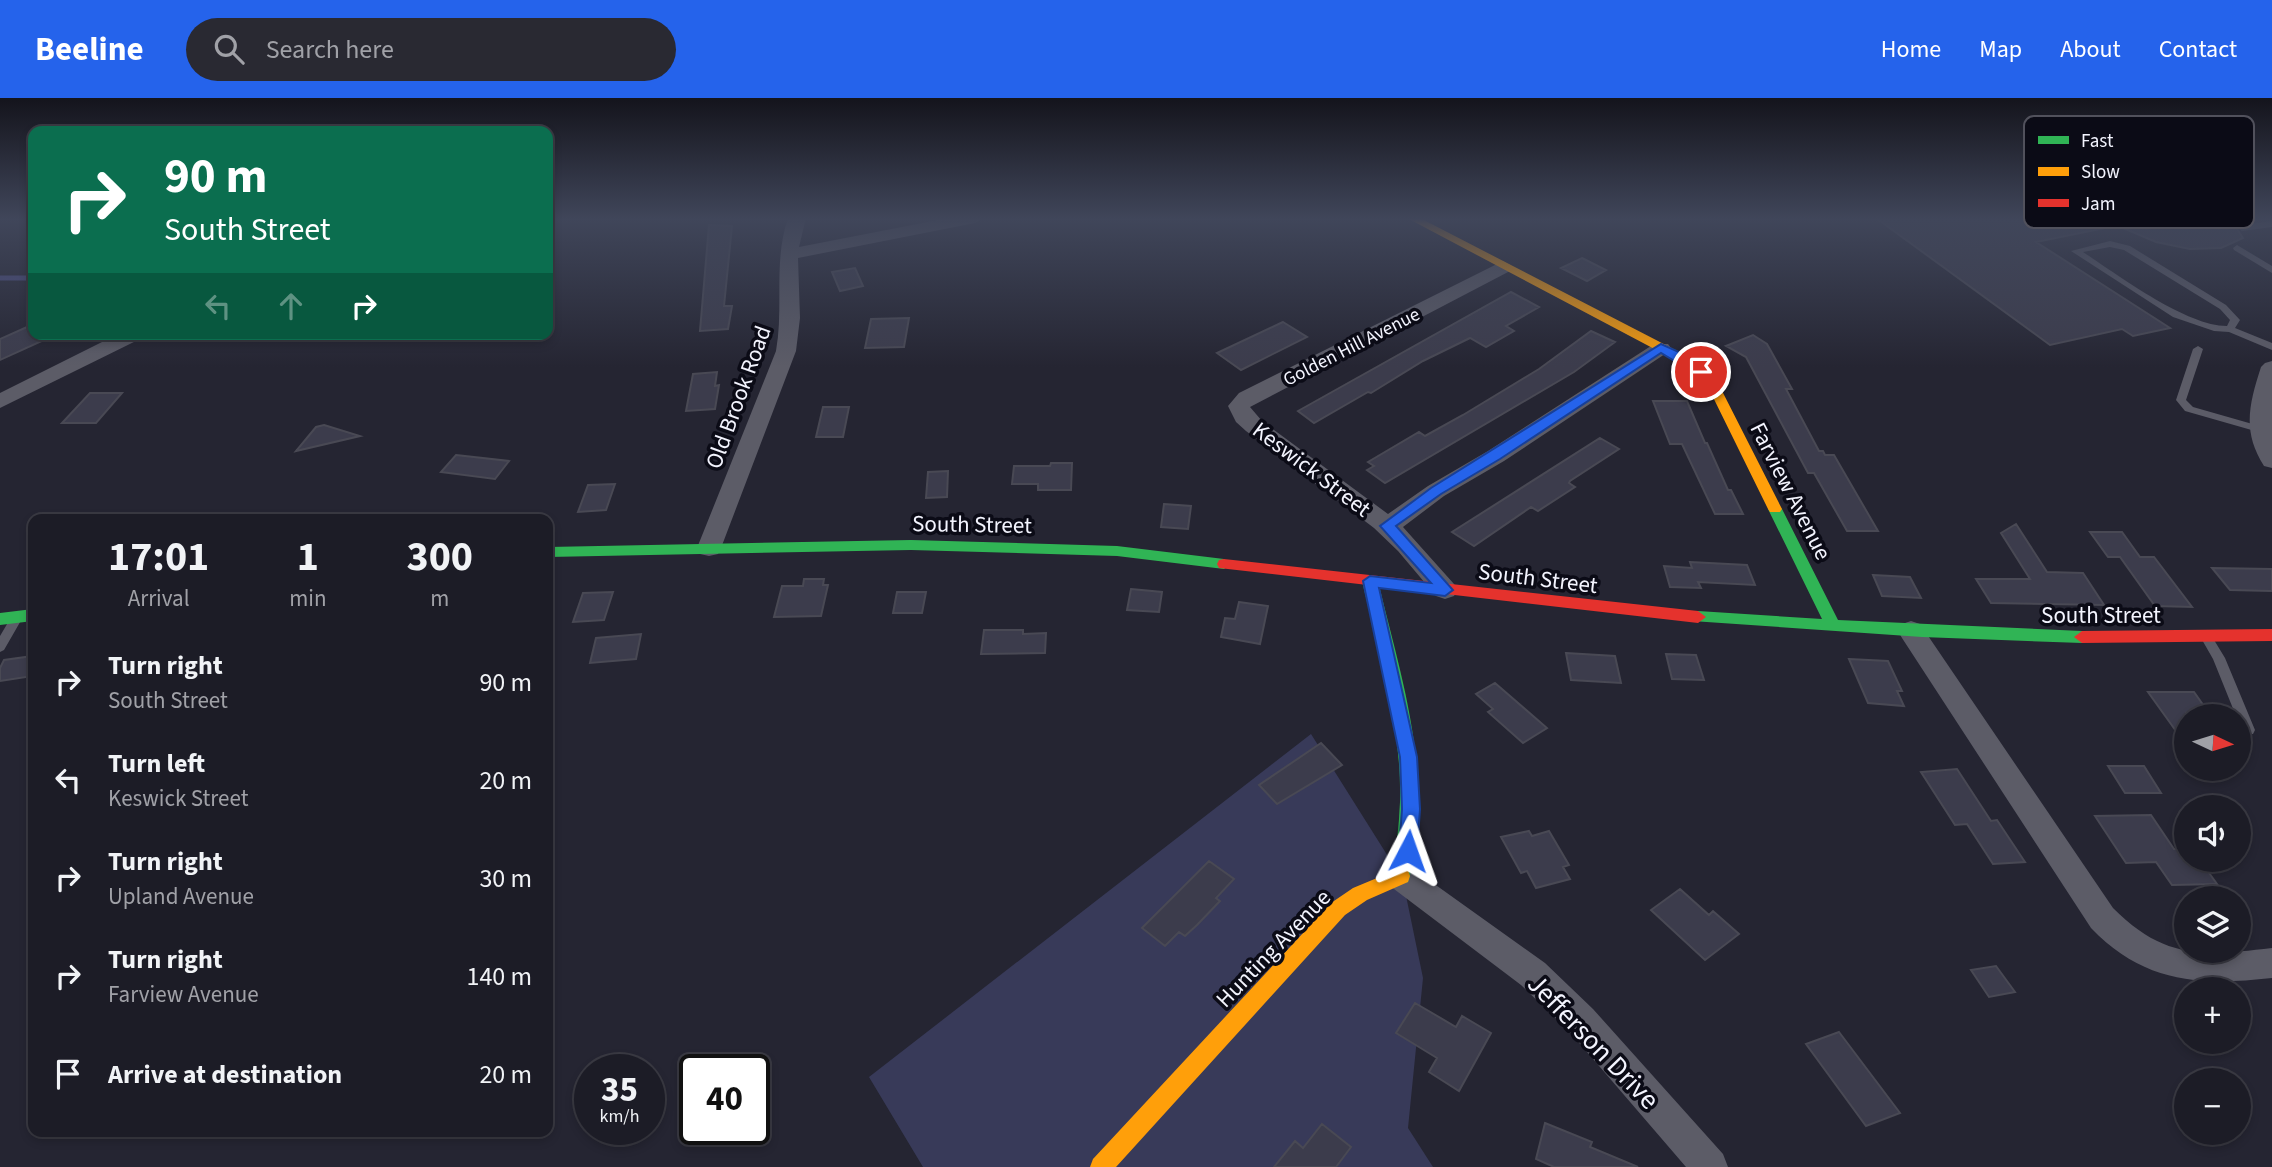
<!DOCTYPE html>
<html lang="en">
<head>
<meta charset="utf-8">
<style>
  :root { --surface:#1c1c26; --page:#292932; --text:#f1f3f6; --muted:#a0a1a7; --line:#3a3a43; --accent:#2563eb }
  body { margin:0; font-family:"Source Sans 3",sans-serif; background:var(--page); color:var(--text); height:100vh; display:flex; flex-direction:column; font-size:26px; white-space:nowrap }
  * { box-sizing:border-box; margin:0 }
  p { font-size:23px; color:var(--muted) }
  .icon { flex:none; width:38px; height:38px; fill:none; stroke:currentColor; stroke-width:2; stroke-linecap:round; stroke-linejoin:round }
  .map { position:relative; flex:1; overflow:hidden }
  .drawer { position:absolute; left:28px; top:416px; width:525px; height:623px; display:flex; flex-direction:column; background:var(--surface); border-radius:14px; box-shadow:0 4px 10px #0003,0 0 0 2px var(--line) }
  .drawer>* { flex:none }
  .guide { position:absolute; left:28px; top:28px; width:525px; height:214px; border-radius:14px; box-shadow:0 4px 10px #0003,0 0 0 2px var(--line); background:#0b6e4f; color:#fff; overflow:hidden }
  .needle { width:46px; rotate:94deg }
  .controls { position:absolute; left:2174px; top:606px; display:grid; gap:14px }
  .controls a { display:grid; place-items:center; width:77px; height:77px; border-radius:50%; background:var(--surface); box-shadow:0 4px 10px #0003,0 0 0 2px var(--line); font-size:35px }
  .speed { position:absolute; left:574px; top:956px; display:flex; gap:14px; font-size:35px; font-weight:700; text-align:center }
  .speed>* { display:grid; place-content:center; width:91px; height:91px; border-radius:50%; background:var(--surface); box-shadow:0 4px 10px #0003,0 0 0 2px var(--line); line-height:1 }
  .speed small { font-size:18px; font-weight:400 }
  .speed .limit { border:4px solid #111; border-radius:10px; background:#fff; color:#111 }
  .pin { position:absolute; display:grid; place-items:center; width:60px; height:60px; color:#fff; margin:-30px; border:4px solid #fff; border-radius:50%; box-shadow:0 2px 7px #0007 }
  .me { position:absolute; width:77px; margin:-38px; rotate:4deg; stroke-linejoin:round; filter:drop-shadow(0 0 5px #0008) }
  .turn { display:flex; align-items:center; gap:24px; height:147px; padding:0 21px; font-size:32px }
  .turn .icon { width:91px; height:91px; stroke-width:2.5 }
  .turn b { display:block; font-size:49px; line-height:60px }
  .lanes { display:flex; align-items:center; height:66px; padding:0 21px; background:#0003; justify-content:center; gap:35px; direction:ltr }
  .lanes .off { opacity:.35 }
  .eta { display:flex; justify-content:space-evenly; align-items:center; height:119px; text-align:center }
  .eta b { font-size:42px; font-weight:700; line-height:49px }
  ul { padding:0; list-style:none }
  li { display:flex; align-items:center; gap:21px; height:98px; padding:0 21px }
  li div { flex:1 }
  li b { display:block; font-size:26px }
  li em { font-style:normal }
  header { display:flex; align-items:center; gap:42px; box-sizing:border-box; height:98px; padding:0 35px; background:var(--accent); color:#fff }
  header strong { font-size:33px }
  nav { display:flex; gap:38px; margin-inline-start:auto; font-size:24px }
  .search { width:490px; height:63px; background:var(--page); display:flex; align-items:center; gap:18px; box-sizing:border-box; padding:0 24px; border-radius:38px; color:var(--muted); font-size:26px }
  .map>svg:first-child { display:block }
</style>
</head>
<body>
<header>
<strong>Beeline</strong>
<div class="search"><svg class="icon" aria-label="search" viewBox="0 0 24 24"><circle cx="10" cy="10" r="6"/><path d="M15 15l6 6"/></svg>Search here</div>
<nav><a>Home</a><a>Map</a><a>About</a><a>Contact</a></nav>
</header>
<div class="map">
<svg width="2272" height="1069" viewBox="0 0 2272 1069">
  <rect width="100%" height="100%" fill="#252532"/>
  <!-- green -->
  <path fill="#383a59" d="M1311,636L1401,779L1404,788L1423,880L1408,1030L1433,1069H923L869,979Z"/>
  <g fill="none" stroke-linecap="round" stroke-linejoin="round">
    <!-- stream -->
    <path stroke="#4d4e85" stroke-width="5" d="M0,180H33"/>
  </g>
  <!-- building -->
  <path fill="#3c3c4c" stroke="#494954" stroke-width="2" d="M1876,120H2230L2243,140L2221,150L2190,151L2156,144L2109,124L2110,129L2036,144L2170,230L2133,238L2122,231L2050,247Z
    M709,127L732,128L724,208H732L728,231L700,233Z
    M1582,160L1606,172L1587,183L1561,170Z
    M855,170L863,188L840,193L832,174Z
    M1511,194L1539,209L1506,228L1514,233L1486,249L1470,240L1423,263L1371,295L1368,294L1314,325L1298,313Z
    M909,220L904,249L865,250L871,221Z
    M1283,224L1307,239L1241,272L1217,255Z
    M27,229L33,236L46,241L0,262V241Z
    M1591,233L1615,244L1574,274L1385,385L1367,372L1374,368L1368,364L1419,334L1425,338L1463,317L1539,271Z
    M1753,237L1767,246L1792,291H1786L1819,353H1823L1825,357H1834L1878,433H1847L1814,375H1808L1746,259L1726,248Z
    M717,274L715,288L719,287L715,311L686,313L693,276Z
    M90,295H122L96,325H62Z
    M1653,303H1687L1705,345H1707L1728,392H1731L1743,416H1715L1682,346H1670Z
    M823,309H849L843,339H816Z
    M324,327L360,338L296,353L316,329Z
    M1600,340L1619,351L1570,383L1569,385L1575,389L1538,413L1531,409L1474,448L1452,434Z
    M456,357L509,363L495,381L441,374Z
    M1051,365H1072L1071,392H1038V386H1012L1014,368H1050Z
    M948,373L947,399L926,400L928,374Z
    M615,386L606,412L578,414L588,387Z
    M1164,406L1191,408L1188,431L1161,429Z
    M2016,426L2047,474L2083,475L2104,507L1991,505L1976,481H2030L2001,435Z
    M2090,434H2122L2140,459H2154L2192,509L2155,508L2120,459H2108Z
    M1690,464L1747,467L1755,487L1698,484L1701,490L1670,489L1664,468L1692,470Z
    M2212,470L2272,471V493L2230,492Z
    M1873,477L1910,479L1921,500L1882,498Z
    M804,481H824L823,487H828L821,518L774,519L782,488H803Z
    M1131,491L1162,494L1159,514L1127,512Z
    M613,494L604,522L573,524L583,495Z
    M897,494H926L922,515H893Z
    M1239,504L1268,508L1260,546L1221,539L1225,520L1235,521Z
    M984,532H1023V536L1046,535L1045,555L981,556Z
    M641,536L636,561L590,565L596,540Z
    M1566,555L1615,558L1621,585L1571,582Z
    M1666,556L1696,557L1704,582L1672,581Z
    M33,558V578L0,583V570L4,562Z
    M1849,561L1888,563L1902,593H1897L1904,608L1868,605Z
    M1495,585L1547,630L1523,645L1488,614L1493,611L1476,596Z
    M2148,594H2194L2211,618H2188L2186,614V647Z
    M1321,645L1342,667L1277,706L1259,687Z
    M2108,668H2144L2161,695H2125Z
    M1957,671L1991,723L1997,722L2025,764L1993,766L1967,726L1955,727L1921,674Z
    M2151,717L2174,751H2186V761H2199L2217,786L2172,787L2156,764L2126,765L2095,718Z
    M1529,733L1532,738L1549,733L1569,767L1563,769L1570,781L1536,790L1527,773L1521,775L1501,739Z
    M1209,763L1234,781L1216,800L1220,803L1197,827L1185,838L1179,834L1165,848L1142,830Z
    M1680,791L1709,817L1713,813L1739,836L1705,862L1651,812Z
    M1996,868L2015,894L1989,899L1971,872Z
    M1415,905L1456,929L1462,918L1491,935L1459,993L1429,974L1437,960L1396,935Z
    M1839,934L1900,1015L1866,1028L1806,946Z
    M1545,1025L1592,1044L1590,1049L1638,1069H1554L1536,1061Z
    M1322,1026L1351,1049L1336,1069H1274L1295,1043L1303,1050Z"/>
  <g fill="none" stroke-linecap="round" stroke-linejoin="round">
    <!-- lane -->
    <path fill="#5c5c67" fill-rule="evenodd" d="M2272,123V129L2242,133L2238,130L2242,127Z
      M2110,143L2130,148L2226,207L2240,222L2235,230L2272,245V252L2229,234L2214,233L2173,219L2071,153ZM2110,149L2124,152L2220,211L2230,222L2227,228C2186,228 2118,177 2083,154Z
      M2237,147L2272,168V175L2234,152L2233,150Z
      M2198,248L2203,251L2186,302L2193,309L2263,329V333H2255L2185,313L2176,302L2193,251Z
      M17,515L23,519L4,552L0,554V538L13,516Z
      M2207,535L2211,537L2225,560L2255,632L2253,636H2243L2238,624V618H2236L2213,561L2201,540Z"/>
    <!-- street -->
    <path fill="#5c5c67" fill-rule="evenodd" d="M788,120H806L799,149L948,120H984L975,125L798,160L800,220L796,253L721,450L718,456L709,458L700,456L697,450L776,253C784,208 773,164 788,120Z
      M1503,163L1513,169L1510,173L1250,309L1262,323L1388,416L1428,388L1488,353L1654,246H1668L1671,250L1668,254L1504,363L1444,398L1403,429L1454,486L1458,492L1454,498L1445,501L1436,498L1398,453L1374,430L1246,333L1236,324L1228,308L1239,295Z
      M118,236H145L142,240L0,310V295Z
      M2272,263V370L2264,368C2242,334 2249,306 2261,269L2265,265Z
      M1911,523L1920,526L2113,810C2165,862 2203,858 2272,850V880C2199,888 2144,885 2091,830L1902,540L1898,533L1902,526Z
      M1401,766L1412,770L1545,865L1593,911L1723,1056L1728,1069H1686L1569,933L1521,887L1390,788L1386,779L1390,770Z"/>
    <!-- fast -->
    <path fill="#30b455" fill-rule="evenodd" d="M1775,406L1782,411L1838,522L2082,533L2090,539L2082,545L1922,539L1692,523L1690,519L1698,513L1822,521L1768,411Z
      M911,442L1117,448L1224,461L1231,466L1224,471L1117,458L911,452L548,459V449Z
      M1370,478L1378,483C1395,555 1419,629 1418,704C1417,729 1414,753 1410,778L1408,784L1401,786L1394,784L1392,778C1396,753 1399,729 1400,704C1402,629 1379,555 1362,483Z
      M33,511V523L0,527V515Z"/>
    <!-- slow -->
    <path fill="#ff9f0a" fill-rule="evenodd" d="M1407,120H1420L1687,258L1719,287L1782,411L1780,414H1770L1768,411L1708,289L1679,264Z
      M1401,770L1408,772L1410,778L1408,784L1367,802L1345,817L1116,1069H1090L1093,1061L1331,805L1353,790Z"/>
    <!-- jam -->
    <path fill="#e5322d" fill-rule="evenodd" d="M1224,461L1698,513L1706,519L1698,525L1219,470L1217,466L1219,462Z
      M2272,531V543L2082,545L2074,539L2082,533Z"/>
  </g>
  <!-- sky -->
  <linearGradient id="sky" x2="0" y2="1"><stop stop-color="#14141c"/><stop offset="0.45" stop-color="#40465a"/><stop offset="1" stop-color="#40465a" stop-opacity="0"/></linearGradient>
  <rect width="2272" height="269" fill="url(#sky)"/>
  <!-- route -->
  <path fill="#2563eb" stroke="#184099" stroke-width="2" d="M1661,246L1688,258L1707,274L1705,276H1696L1661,255L1500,361L1441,396L1396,428L1453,492L1445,498L1379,490L1417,659L1420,711L1417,753L1415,758L1408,761L1402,758L1399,753L1402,711L1400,659L1363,483L1370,478L1431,485L1380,428L1431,390Z"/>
  <g text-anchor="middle" stroke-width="7" stroke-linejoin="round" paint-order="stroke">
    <!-- far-street labels -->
    <g font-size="19" fill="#f3f4fe" stroke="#0b0b16">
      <text transform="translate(1351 248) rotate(-27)" y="7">Golden Hill Avenue</text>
    </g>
    <!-- street labels -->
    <g font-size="23" fill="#f3f4fe" stroke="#0b0b16">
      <text transform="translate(738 299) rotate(-70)" y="8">Old Brook Road</text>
      <text transform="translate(1312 371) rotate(37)" y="8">Keswick Street</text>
      <text transform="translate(1791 393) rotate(63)" y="8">Farview Avenue</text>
      <text transform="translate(972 426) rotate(1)" y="8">South Street</text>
      <text transform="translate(1538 480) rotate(7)" y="8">South Street</text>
      <text x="2101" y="525">South Street</text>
      <text transform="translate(1273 850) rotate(-46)" y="8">Hunting Avenue</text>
    </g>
    <!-- near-street labels -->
    <g font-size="28" fill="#f3f4fe" stroke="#0b0b16">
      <text transform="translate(1594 943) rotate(46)" y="10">Jefferson Drive</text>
    </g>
  </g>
  <!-- legend -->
  <rect x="2024" y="18" width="230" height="112" rx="10" fill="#0b0b16" stroke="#51515c" stroke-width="2"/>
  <rect x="2038" y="38" width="31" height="8" fill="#30b455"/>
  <rect x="2038" y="69" width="31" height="9" fill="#ff9f0a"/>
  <rect x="2038" y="101" width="31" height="8" fill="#e5322d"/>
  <g font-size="19" fill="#f3f4fe">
    <text x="2081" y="49">Fast</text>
    <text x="2081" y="80">Slow</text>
    <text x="2081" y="112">Jam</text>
  </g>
</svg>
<div class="controls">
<a><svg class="needle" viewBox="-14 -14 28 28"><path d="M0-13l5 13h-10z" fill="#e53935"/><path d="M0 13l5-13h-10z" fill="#a0a1a7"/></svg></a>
<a><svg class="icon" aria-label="sound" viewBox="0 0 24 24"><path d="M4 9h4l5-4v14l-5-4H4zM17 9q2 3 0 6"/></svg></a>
<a><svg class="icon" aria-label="layers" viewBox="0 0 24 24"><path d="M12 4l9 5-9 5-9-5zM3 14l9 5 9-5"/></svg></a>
<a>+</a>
<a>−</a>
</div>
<div class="speed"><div>35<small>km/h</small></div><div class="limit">40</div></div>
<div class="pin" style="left:1701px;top:274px;background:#d93025"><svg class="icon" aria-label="arrive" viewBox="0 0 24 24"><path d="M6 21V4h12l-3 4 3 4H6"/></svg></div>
<svg class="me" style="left:1408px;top:753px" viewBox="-20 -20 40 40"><path d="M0-17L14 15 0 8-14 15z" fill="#2563eb" stroke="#fff" stroke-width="4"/></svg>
<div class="guide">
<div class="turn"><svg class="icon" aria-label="right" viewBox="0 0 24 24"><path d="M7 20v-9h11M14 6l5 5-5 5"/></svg><div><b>90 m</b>South Street</div></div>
<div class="lanes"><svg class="icon off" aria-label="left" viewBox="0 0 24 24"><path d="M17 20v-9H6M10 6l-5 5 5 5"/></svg><svg class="icon off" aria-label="ahead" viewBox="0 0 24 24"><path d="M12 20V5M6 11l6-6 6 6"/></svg><svg class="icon" aria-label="right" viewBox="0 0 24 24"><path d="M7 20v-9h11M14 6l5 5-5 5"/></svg></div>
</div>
<section class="drawer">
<div class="eta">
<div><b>17:01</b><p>Arrival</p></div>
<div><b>1</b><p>min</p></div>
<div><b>300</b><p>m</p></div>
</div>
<ul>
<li><svg class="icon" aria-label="right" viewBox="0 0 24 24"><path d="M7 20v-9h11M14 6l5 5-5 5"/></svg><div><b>Turn right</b><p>South Street</p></div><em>90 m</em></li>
<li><svg class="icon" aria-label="left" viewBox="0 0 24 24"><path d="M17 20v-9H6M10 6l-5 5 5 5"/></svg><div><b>Turn left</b><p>Keswick Street</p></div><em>20 m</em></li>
<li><svg class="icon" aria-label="right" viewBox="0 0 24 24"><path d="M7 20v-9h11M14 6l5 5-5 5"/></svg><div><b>Turn right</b><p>Upland Avenue</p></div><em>30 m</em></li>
<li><svg class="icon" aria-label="right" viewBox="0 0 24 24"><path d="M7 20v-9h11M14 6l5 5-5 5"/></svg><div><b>Turn right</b><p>Farview Avenue</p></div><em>140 m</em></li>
<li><svg class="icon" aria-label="arrive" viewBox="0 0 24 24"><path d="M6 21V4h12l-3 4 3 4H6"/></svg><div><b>Arrive at destination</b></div><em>20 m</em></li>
</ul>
</section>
</div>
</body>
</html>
